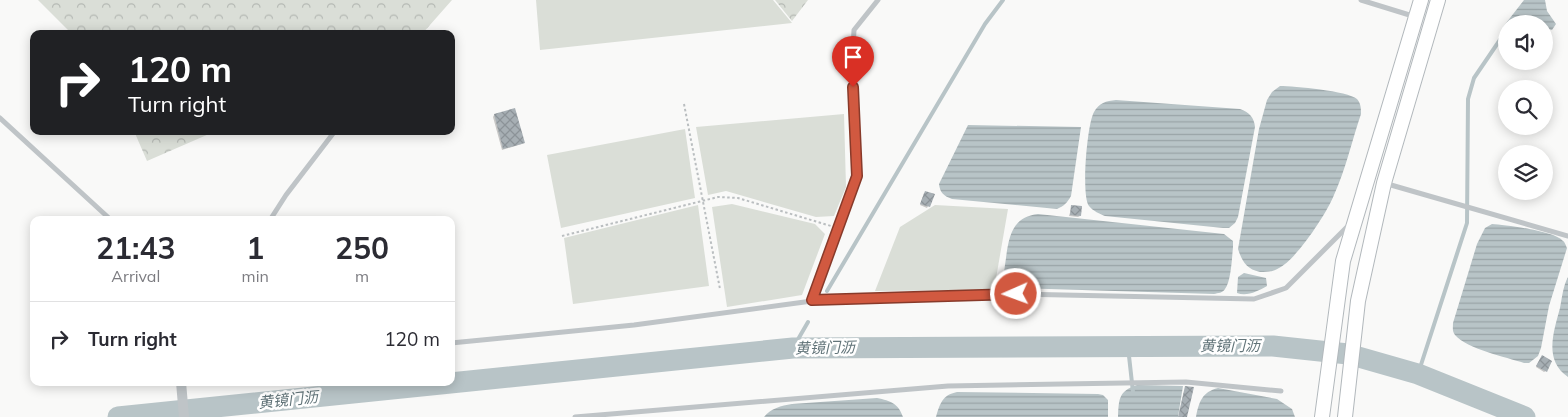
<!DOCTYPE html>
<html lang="en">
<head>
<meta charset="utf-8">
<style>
  :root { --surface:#fff; --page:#f7f7f7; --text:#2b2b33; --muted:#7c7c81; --line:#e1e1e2 }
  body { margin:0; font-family:Mulish,"Noto Sans SC",sans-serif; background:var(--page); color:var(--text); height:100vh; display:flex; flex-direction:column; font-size:19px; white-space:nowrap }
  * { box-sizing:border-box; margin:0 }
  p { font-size:16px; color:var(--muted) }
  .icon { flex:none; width:28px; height:28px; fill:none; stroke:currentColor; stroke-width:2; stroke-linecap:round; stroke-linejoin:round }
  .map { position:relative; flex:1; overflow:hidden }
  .side { position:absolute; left:30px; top:216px; width:425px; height:170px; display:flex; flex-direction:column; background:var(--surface); border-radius:10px; box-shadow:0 2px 12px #0003 }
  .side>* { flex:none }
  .banner { position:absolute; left:30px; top:30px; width:425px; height:105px; border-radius:10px; box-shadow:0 2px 12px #0003; background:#202124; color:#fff; overflow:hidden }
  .buttons { position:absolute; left:1498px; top:15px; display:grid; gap:10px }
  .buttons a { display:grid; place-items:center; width:55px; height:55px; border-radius:50%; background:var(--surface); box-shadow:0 2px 12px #0003; font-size:25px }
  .pin { position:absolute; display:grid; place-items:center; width:42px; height:42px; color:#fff; margin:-51px -21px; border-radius:50% 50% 50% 0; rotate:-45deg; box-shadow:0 0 5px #0007 }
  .pin .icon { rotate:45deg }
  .me { position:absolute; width:55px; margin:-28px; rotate:268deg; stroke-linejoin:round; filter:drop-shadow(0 0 4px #0008) }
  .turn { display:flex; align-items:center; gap:18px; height:105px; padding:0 15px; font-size:22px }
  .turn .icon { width:65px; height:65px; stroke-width:2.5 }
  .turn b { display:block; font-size:35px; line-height:42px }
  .eta { display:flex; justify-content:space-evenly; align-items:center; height:85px; text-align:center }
  .eta b { font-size:30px; font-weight:700; line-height:35px }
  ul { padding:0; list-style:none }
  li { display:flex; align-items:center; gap:15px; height:75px; padding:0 15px; border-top:1px solid var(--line) }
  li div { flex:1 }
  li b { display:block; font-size:19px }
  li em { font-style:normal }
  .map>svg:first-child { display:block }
</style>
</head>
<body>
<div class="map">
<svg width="1568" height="417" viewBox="0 0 1568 417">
  <defs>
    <pattern id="forest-crowns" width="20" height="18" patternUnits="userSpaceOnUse" patternTransform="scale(1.25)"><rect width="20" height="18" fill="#daded7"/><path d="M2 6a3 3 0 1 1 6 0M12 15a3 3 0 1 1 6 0" fill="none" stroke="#b5b9b4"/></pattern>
    <pattern id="water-rules" width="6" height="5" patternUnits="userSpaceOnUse" patternTransform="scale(1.25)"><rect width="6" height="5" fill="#b8c4c7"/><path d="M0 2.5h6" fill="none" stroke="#99a4a7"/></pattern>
    <pattern id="building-cross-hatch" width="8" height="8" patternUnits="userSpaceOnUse" patternTransform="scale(1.25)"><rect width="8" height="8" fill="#a7afb4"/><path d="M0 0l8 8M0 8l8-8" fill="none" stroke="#8c9398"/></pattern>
  </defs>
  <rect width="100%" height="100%" fill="#f9f9f8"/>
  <!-- forest -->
  <path fill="url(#forest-crowns)" d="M38,0H452L422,34H72Z
    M775,0H808L792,21Z
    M134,131H216L147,161Z"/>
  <!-- garden -->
  <path fill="#daded7" d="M536,0H773L792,23L540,50Z
    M844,114L846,187L834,216L816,217L726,191L708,195L696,127Z
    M685,129L695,198L561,228L547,155Z
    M732,204L815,224L825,234L802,295L727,307L712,207Z
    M698,205L709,286L573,304L564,238Z
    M935,205L1008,209L994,290L875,291L900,227Z"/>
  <!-- water -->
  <path fill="url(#water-rules)" d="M1524,0H1545L1547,11L1556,24L1552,30L1544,28V24H1506V29L1503,27Z
    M1280,86C1294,86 1348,91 1357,99C1361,104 1361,108 1361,114C1352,140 1346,169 1334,195C1327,213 1296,260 1279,268C1273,272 1267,272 1260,272C1246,269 1242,261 1238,249L1259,129L1267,100L1272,92Z
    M1116,100L1240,109C1249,112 1254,117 1255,127L1238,217L1235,223L1229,228H1223L1105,216C1100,214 1093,211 1089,206C1081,196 1087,124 1094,112C1099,103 1106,101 1116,100Z
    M968,125L1081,127L1071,196C1067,203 1064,206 1057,209L952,199C944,196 940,193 939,184Z
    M1038,214L1224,234L1233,241V247C1232,257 1231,282 1225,289C1223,293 1218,293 1214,294L1014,288L1005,282C1003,274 1005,266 1006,258C1009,235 1013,217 1038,214Z
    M1492,224C1506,225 1555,231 1563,241C1565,242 1566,246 1567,248L1549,306L1541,348L1538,356L1529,363H1524C1506,357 1467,349 1455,335C1452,331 1453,328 1453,323L1477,244L1485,228Z
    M1244,273L1266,278L1267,286C1258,291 1247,297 1237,293L1238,277Z
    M1568,277V377C1543,360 1554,331 1560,308C1562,298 1563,286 1568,277Z
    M1137,385L1183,386L1178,417H1118C1119,400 1118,391 1137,385Z
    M1218,388L1277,399L1292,409L1295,417H1196C1199,402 1202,392 1218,388Z
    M957,392L1098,394L1103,395L1108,400V417H936C940,404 942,395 957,392Z
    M877,398C891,401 898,403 903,417H764C771,408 781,406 792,404Z"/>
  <!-- shadow -->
  <path fill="#0003" d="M494,115L523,143L522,144L502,150L493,117Z
    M924,193L933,195L927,208L920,205Z
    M1072,206L1080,216L1078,217L1069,216Z
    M1541,358L1546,371L1544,372L1536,367Z"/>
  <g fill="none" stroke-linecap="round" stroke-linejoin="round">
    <!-- stream -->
    <path stroke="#b8c4c7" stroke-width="4" d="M827,291L985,24L1003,0
      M1128,347L1133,392
      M793,348L808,322
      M1418,374L1467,223L1468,99L1474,78L1506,31"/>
    <!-- river -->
    <path stroke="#b8c4c7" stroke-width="21" d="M118,417L793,348L1273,346L1348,354L1418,374L1525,417"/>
  </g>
  <!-- building -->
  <path fill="url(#building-cross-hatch)" d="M515,108L525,143L503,149L494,114Z
    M925,191L935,194L930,207L920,204Z
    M1071,205L1082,206L1081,216L1070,215Z
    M1542,355L1552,361L1547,372L1536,366Z
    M1185,386L1194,387L1187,417H1178Z"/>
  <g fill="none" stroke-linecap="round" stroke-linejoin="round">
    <!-- secondary casing -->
    <g stroke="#b2b8bc" stroke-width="16">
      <path id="secondary" d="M1322,417L1343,261L1421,0
        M1345,417L1358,301L1384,183L1438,0"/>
    </g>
    <!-- path -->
    <path stroke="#babec0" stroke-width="2" stroke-dasharray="2.5 2.5" stroke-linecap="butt" d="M684,104L720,289
      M562,236L718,197L738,198L831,226"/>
    <!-- service -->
    <path stroke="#bfc4c7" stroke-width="5" d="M1361,0L1416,17
      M0,118L111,220
      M1384,183L1568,236
      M270,220L286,195L335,131
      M812,301L857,176L856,125L852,68L854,30L878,0
      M451,343L634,325L812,301L1016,294L1254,299L1286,288L1349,225
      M575,417L948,386L1186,382L1281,391"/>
    <!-- minor -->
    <path stroke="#bfc4c7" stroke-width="10" d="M181,382L184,417"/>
    <!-- secondary -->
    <use href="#secondary" stroke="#fff" stroke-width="14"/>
  </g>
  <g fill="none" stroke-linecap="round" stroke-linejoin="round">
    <!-- route casing -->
    <g stroke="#883a2a" stroke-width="12">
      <path id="route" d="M853,87L857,176L812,300L1016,294"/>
    </g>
    <!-- route -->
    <use href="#route" stroke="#d15940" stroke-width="9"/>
  </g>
  <g text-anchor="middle" stroke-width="5" stroke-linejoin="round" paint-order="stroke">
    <!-- water labels -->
    <g font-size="15" font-style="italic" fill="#627479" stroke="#fff">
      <text x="1230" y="351">黄镜门沥</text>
      <text transform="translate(825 348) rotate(-1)" y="5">黄镜门沥</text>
      <text transform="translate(288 400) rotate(-6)" y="5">黄镜门沥</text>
    </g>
  </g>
</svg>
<div class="buttons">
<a><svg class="icon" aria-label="sound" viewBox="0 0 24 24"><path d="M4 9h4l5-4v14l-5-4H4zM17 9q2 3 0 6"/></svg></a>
<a><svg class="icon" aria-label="search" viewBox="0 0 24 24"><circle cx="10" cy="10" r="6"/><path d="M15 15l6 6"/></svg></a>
<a><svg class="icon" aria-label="layers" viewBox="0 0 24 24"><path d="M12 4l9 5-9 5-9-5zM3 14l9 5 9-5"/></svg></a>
</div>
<div class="pin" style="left:853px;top:87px;background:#d93025"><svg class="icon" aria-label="arrive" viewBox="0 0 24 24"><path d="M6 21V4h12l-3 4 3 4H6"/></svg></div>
<svg class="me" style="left:1016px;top:294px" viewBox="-20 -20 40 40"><circle r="17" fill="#d15940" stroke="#fff" stroke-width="3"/><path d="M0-11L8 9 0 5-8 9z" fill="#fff"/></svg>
<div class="banner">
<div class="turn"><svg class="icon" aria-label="right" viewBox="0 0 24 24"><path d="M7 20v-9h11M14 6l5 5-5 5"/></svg><div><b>120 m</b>Turn right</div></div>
</div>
<section class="side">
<div class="eta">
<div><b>21:43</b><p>Arrival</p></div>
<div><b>1</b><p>min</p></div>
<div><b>250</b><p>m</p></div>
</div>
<ul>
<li><svg class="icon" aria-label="right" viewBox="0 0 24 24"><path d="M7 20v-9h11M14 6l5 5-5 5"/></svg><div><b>Turn right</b></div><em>120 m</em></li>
</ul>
</section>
</div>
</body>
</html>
